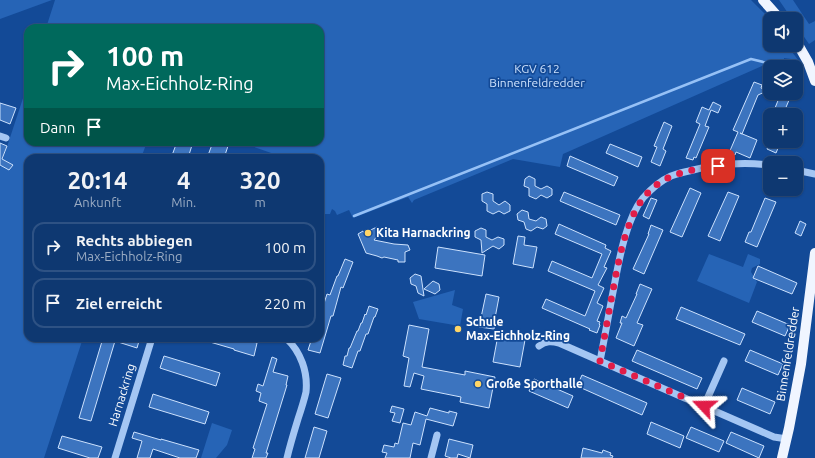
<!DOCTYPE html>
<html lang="de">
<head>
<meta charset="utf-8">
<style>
  :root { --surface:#0e3871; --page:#1c4379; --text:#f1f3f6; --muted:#9bacc3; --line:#2e5284 }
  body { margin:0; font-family:Ubuntu,sans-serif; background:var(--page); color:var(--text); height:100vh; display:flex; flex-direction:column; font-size:15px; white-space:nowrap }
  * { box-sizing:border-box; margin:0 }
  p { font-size:13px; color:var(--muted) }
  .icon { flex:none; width:22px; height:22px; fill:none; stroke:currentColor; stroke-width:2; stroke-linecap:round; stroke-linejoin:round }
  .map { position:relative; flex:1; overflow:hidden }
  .drawer { position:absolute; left:24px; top:154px; width:300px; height:188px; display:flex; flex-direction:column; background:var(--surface); border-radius:12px; box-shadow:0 1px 3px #0004,0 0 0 1px var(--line) }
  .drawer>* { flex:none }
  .banner { position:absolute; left:24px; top:24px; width:300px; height:122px; border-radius:12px; box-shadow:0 1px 3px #0004,0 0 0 1px var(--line); background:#00695c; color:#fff; overflow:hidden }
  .fabs { position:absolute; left:763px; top:12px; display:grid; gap:8px }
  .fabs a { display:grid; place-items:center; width:40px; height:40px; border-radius:8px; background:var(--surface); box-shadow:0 1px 3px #0004,0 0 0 1px var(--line); font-size:20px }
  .pin { position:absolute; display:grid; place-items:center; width:34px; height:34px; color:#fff; margin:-17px; border-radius:8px; box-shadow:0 2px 6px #0006 }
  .me { position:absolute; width:44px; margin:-22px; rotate:293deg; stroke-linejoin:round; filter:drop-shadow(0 0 3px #0008) }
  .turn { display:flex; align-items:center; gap:14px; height:84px; padding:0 16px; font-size:18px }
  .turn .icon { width:52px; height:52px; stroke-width:2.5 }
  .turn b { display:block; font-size:28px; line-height:34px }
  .then { display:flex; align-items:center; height:38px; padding:0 16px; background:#0003; gap:8px; font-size:15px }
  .eta { display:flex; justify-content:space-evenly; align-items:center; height:68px; text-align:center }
  .eta b { font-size:24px; font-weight:600; line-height:28px }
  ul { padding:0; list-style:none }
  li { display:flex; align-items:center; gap:12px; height:50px; margin:0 8px 6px; padding:0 8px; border:2px solid var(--line); border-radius:12px }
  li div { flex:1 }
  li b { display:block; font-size:15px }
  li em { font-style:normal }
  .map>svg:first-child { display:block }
</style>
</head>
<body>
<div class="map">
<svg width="815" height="458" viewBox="0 0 815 458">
  <rect width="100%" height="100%" fill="#134a97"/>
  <!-- green -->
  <path fill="#2664b6" d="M0,0H52L0,19Z
    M55,0H751L770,19V45H787L798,60L784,58V65L792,67H770V68L762,66L563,154L560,167L513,159L414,200L412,203L408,197L353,218L349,210L337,215L335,211L332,209L330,214H320V158H279L277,155L240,142H320V28H46Z
    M779,0H793L809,24L815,21V40L809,44L796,25V19H792Z
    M28,83V142H147L141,158H28V338H83L44,458H0V168Z
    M709,254L743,267L748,254L760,259V264L752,268L751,272L757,282L749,303L697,281Z
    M455,290L452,305L463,309L460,326L419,319L413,302Z
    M212,423L232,430L227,445L216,458H201Z"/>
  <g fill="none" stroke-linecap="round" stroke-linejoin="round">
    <!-- stream -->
    <path stroke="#96c1f6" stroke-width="2.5" d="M796,70L800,71
      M354,216L751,59L784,67"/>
  </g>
  <!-- building -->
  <path fill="#3c74bf" stroke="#cce1fd" d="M754,82L762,85L761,88L767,91L758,95L742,134L740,133L757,140L750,158L736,152L735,155L729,153L738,132L733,130Z
    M781,93H792L784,112L775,108Z
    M713,102L721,106L718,113L711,110L705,126L709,127L696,158L694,157L693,160L686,158L700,124L696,122L702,107L709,110Z
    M0,103L16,108L10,124L0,120Z
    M664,122L672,126L663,149L666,151L660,166L651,162L657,147L654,146Z
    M770,141H781L776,153L767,149Z
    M177,142H193L188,158H171Z
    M213,142H216L228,146L224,158H207Z
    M0,143L7,146L2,159L13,165L9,170L0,165Z
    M610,144L642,157L638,167L606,153Z
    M570,156L618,177L614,186L567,166Z
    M529,176L535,179V186L541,189L547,186L552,189V195L547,198L541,195L536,199L529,196V188L524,186L525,179Z
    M690,188L701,193L682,237L670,232Z
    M487,192L493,194V201L499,205L505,201L510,205V211L504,214L499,211L493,214L487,211V204L482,201V194Z
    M564,192L620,215L616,225L560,201Z
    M728,192L739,196L720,241L708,236Z
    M651,198L657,200L649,219L643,216Z
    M765,198L776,202L757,247L745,242L749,232H751Z
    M522,210L528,212L529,219L536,221L541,217L546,219L547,226L543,229L537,227L531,231L526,229L524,222L518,220L517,214Z
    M800,221L806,224L801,236L795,233Z
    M559,224L606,245L605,248L611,251L604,267L607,268L598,285L604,288L597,303L603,306L597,321L600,322L599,324L600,325L597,333L589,330L590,329L542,308L546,299L585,316L595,291L548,271L552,261L592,278L602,254L555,234Z
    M651,225L663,230L644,274L633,269L649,234H648Z
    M377,227L380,232L374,240L394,244L408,245L410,250L405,252V262H398V260L384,257L382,258L377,256L366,253L358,234L363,231L364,233Z
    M481,228L486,230V237L492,240L498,237L504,239V245L499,249L493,246L482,253L481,240L475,237V231Z
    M518,236L525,237L524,245L537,247L533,268L513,264Z
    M438,247L485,255L482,276L435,268Z
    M345,259L353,262L343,288L341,287L333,316H331L320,353L308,350L312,338H320V313H321L327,294L330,295L337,276H338Z
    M758,266L797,283L792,294L753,278Z
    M415,274L421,276L424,296L418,293L416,286L411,284L410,278Z
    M433,281L439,284L440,290L435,294L424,289Z
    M640,284L652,289L637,323L643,325L634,346L616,338L622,323H620L622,316L626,318L637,294H636Z
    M486,294L499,297L495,318L496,319L494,329L479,327Z
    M369,306L378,309L375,317H374L368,334H366L360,351H358L352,368L343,365L345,356H347L349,348H350L357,331H358L361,323H362L365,314L366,315Z
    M681,307L745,334L740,345L676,319Z
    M757,311L790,325L785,336L752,322Z
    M409,325L429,329L422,367L465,375V371L495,377L489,408L460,402L461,397L421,389L424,376L414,373L410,387L404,386L409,358L403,356Z
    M498,335L525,340L520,367L493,362Z
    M103,338H128L139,341L137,348L115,341L91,421L79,418Z
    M203,338H238L257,343L254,356L234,350V349L203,340Z
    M637,350L702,378L697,389L632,361Z
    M750,350L783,364L778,375L745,361Z
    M164,356L220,373L216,386L160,368Z
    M272,357L277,359L273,372L288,376L286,385H287L266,453H268L266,458H252L255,449L253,448L267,404L259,401L261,393L256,391L258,384L263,386Z
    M327,374L341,378L328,418L315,414Z
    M582,375L647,403L642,415L577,386Z
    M534,379L573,396L568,408L529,391Z
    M742,388L775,402L770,414L737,400Z
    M153,394L209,412L205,424L149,407Z
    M392,406L404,409L400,423L392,421L395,413L390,412Z
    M430,408L449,413V411L457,413L453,426L426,419L420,445L413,443L410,458H385L387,453L382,452L384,445L394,447L395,443L398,444L403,423L411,425L415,412L427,416Z
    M651,422L684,436L680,448L647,434Z
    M314,427L327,431L322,448L319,458H305Z
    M691,427L724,441L719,452L686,438Z
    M134,432L161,440V439L199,450L196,458H180L153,449L150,458H137L142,441L132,438Z
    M731,432L764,446L759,458L726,443Z
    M62,436L102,447L98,458H90L58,448Z
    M449,439L473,445L470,458L458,454L457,458H451L445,456Z
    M583,448L602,453L603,450L611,453L610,455L613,456L612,458H581Z"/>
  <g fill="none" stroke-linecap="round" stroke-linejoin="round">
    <!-- minor -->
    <path stroke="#a4c6f3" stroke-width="7" d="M0,136L6,138
      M770,165C743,162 715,164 689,171C683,172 677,174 671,176C660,181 651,189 643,198C626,219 619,260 614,287C609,312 605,336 600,361L774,437L787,439
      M796,170L815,174
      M286,338C301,352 308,372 306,392C304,401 301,410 298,419C294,432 290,445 287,458
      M539,346C546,341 551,341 559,343L600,361
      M704,406L724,361
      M115,458L152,338
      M431,458L437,435"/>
    <!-- major -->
    <path stroke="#f0f5ff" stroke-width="10" d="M763,0L780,19
      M796,41L808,62L815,81
      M782,458L789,428L801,364L815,253"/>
  </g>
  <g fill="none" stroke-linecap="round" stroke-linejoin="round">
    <!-- route -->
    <path stroke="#e11d48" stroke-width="7" stroke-dasharray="0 12.6" d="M704,406L600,361C604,339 608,317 612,295C619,260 626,209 655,186C673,172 696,169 718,166"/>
  </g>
  <!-- markers -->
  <g fill="#ffd566" stroke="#134a97" stroke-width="1.5">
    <circle cx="368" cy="233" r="4"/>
    <circle cx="458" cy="329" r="4"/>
    <circle cx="478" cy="384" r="4"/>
  </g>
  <g text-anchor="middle" stroke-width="3.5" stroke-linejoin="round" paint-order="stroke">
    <!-- park labels -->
    <g font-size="12" fill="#cce1fd" stroke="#134a97">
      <text x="537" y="73">KGV 612<tspan x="537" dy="14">Binnenfeldredder</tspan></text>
    </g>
    <!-- poi labels -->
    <g font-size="12" font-weight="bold" fill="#fff" stroke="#134a97" text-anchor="start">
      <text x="376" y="237">Kita Harnackring</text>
      <text x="466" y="326">Schule<tspan x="466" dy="14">Max-Eichholz-Ring</tspan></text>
      <text x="486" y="388">Große Sporthalle</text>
    </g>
    <!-- street labels -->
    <g font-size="12" fill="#fff" stroke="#134a97">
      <text transform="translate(788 354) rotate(-81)" y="4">Binnenfeldredder</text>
      <text transform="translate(122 395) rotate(-73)" y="4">Harnackring</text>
    </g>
  </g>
</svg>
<div class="fabs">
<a><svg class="icon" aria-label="sound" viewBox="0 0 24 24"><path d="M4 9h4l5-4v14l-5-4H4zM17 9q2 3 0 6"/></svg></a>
<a><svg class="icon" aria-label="layers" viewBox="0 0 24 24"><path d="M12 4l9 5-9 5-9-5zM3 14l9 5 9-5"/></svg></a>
<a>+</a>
<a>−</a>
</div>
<div class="pin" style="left:718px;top:166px;background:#d93025"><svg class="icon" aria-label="arrive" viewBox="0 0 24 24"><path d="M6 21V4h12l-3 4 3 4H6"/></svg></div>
<svg class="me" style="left:704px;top:406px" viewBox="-20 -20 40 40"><path d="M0-17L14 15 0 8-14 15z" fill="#e11d48" stroke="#fff" stroke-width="4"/></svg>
<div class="banner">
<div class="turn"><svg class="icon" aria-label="right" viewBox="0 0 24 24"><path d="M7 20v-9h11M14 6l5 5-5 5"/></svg><div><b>100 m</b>Max-Eichholz-Ring</div></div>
<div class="then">Dann<svg class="icon" aria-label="arrive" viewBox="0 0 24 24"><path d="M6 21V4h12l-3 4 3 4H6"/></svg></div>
</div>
<section class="drawer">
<div class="eta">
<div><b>20:14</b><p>Ankunft</p></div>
<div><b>4</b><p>Min.</p></div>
<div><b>320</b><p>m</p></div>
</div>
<ul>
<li><svg class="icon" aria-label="right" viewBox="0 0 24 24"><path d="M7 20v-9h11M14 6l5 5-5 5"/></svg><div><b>Rechts abbiegen</b><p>Max-Eichholz-Ring</p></div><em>100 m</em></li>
<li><svg class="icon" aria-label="arrive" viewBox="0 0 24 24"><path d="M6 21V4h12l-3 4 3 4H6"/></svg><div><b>Ziel erreicht</b></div><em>220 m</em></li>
</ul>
</section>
</div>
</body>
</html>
